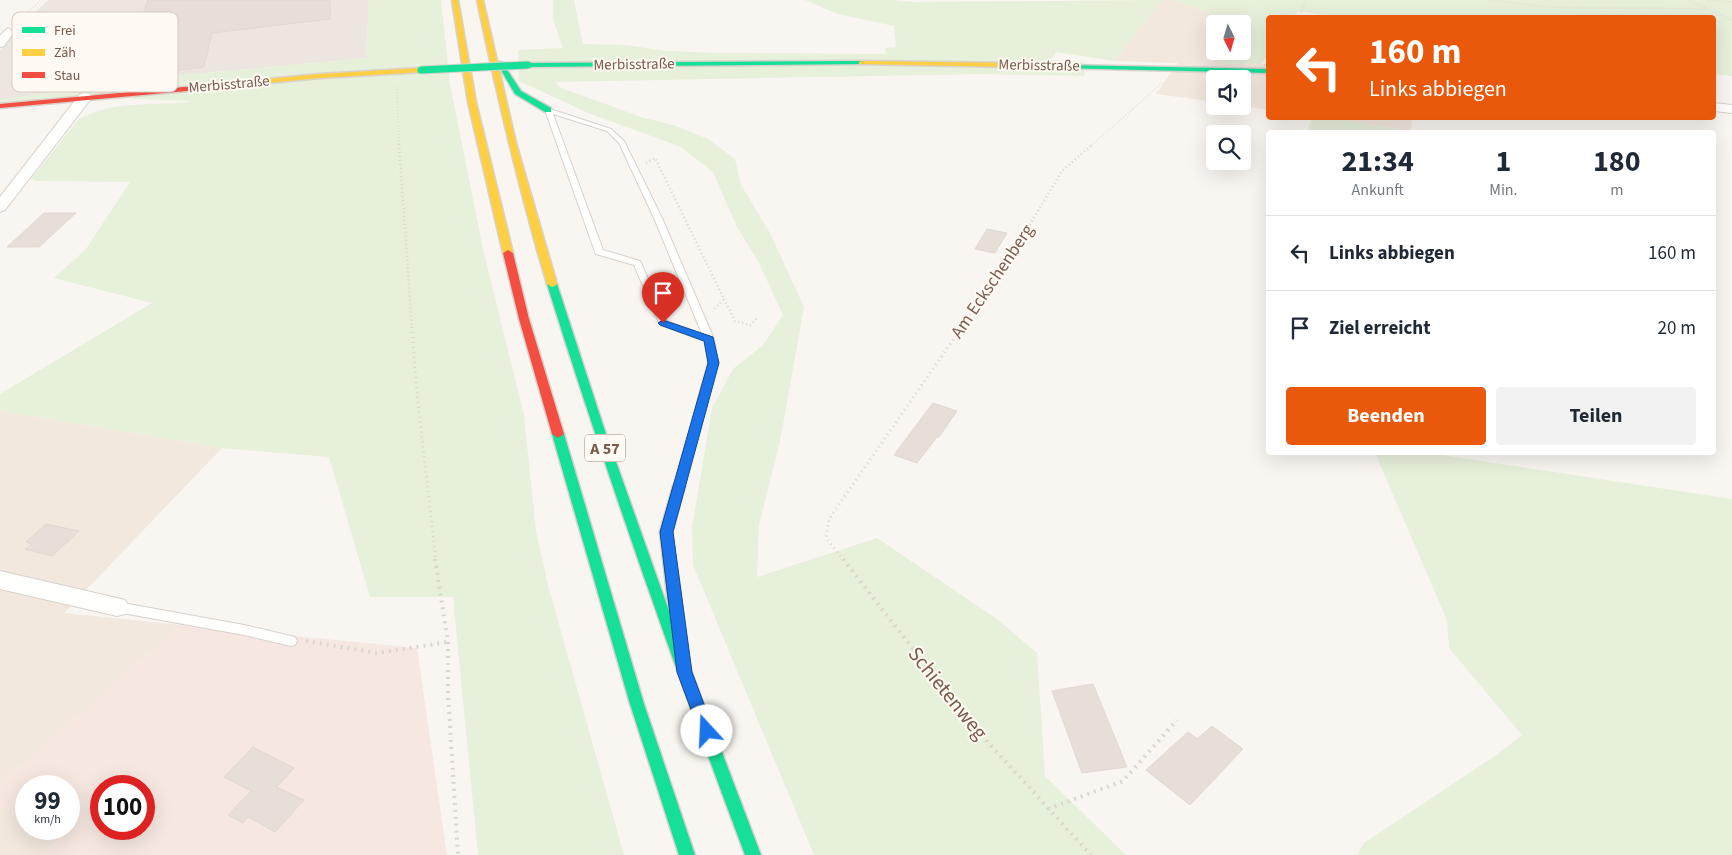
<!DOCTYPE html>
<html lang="de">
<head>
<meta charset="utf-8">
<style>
  :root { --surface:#fff; --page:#f2f2f3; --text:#1f2937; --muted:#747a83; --line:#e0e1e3; --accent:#ea580c }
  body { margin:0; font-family:"Source Sans 3",sans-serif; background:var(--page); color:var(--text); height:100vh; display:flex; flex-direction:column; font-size:19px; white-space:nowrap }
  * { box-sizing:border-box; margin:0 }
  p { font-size:16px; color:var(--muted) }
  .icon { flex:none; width:28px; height:28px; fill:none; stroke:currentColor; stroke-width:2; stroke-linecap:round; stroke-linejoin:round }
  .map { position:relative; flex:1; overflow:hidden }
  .drawer { position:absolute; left:1266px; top:130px; width:450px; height:325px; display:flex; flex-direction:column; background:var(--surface); border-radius:5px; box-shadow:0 5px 20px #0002 }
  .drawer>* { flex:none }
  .hud { position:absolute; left:1266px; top:15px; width:450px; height:105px; border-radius:5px; box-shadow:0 5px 20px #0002; background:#ea580c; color:#fff; overflow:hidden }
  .needle { width:32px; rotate:175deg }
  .tools { position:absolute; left:1206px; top:15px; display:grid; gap:10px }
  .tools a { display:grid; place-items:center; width:45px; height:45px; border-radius:5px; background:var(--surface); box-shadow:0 5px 20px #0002; font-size:25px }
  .speed { position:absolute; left:15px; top:775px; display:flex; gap:10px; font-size:25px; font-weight:700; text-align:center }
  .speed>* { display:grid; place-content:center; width:65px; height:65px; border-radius:50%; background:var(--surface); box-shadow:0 5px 20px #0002; line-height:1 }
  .speed small { font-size:12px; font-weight:400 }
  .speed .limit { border:8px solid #d22; background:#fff; color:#111 }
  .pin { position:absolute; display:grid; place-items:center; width:42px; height:42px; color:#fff; margin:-51px -21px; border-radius:50% 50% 50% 0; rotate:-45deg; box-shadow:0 0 5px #0007 }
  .pin .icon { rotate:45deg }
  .me { position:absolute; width:55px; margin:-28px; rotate:340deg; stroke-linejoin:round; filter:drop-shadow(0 0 4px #0008) }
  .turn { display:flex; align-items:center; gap:18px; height:105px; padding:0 20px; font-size:22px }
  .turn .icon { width:65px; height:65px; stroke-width:2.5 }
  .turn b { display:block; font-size:35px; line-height:42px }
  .eta { display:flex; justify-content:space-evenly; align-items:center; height:85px; text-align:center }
  .eta b { font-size:30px; font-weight:700; line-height:35px }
  .cta { display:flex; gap:10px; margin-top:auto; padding:10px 20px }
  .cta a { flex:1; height:58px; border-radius:5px; background:var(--accent); color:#fff; font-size:20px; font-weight:700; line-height:58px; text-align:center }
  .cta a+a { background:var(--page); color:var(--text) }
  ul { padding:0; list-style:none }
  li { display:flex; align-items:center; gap:15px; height:75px; padding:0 20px; border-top:1px solid var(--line) }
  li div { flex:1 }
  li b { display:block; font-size:19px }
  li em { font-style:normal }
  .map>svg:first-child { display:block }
</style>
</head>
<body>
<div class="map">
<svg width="1732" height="855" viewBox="0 0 1732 855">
  <rect width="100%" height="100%" fill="#f9f5f0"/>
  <!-- residential -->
  <path fill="#f2e8de" d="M1162,0H1172L1241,22L1215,24V51H1225L1220,63L1269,64V110L1243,106L1242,79H1215V102L1156,94L1178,63L1114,61Z
    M1324,118H1412L1411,131Z
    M0,411L222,448L64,613L181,625L0,784Z
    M0,807L26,816V829H61L68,831L42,855H0Z"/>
  <!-- commercial -->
  <path fill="#f6e8e1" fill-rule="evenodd" d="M181,625L417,648L447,855H42L68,832L61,829H69V786H26V816L0,807V784ZM101,786H144V829H101Z"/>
  <!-- industrial -->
  <path fill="#ede5e0" d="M48,0H369L366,58L151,78L0,100V50L15,32Z"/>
  <!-- green -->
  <path fill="#e7f0db" d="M369,0H441L450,84L483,249L524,416L536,531L549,589L624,855H478L453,597H370L329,457L222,448L0,411V394L152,303L54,278L86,249L130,182L37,181L31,179L78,120C113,99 155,107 194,101L133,99L130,95L0,104V100L151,78L366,58Z
    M553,0H574L583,44L625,45L668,51L716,53L885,54L886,48L896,47L894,26L838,14L805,0H893L913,2L1162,0L1114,61L1056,52L1051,60L1083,62L1085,76L981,74L556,82L559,87L641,117L673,125L708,139L735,159L741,185L770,233L804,307L781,436L759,524L757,577L877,538L997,619L1037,653L1045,776L1126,855H814L693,565L692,528L712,408L733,369L763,345L783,315L759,263L737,227L713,172L681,147L586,112L519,81L518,50L563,48L553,19Z
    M1172,0H1732V76L1714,74V18H1344L1298,11L1294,17L1269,18V53L1261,64L1219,63L1225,51H1242V24Z
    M1312,118H1324L1411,131L1307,132Z
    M1375,453H1428L1732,499V855H1357L1364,843L1495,756L1522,735L1449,648L1447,620Z"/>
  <!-- building -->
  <path fill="#e6ded7" stroke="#e2d8d2" d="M148,0H330V19L212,33L204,67L92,81L97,69L53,74L75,29L142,17Z
    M44,213H76L39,247H7Z
    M987,229L1007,233L995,253L975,249Z
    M933,403L957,411L939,437H937L917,463L894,455Z
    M46,524L79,531L52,556L25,549L32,544L26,542Z
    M1093,684L1127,767L1082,773L1052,691Z
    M1212,726L1243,749L1190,805L1146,770L1188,732L1197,739Z
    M253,747L294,768L277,787L304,800L275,832L248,817L243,823L228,815L251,791L224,777Z"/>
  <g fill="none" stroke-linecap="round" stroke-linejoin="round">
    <!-- lane casing -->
    <g stroke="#d7d1cb" stroke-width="2">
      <path id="lane" d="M546,109H550L611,129L624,141L662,218L714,339L718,363L683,489H675L674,486L708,363L705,341L660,325L634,265L596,254L595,252L545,110ZM553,114L607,131L619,143L654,218L702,334L667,321L640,261L603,250Z
        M117,602L244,625L291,636L295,637L297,641L295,645L291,646L244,635L117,612L113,610L111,607L113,604Z"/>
    </g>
    <!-- street casing -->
    <g stroke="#d7d1cb" stroke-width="2">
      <path id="street" d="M8,28L14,32L4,46L0,47V35Z
        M85,93L90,94L92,97L90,100L5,210L0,212V197L80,94Z
        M1714,103L1732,105V113L1714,111Z
        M0,571L117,598L125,600L129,607L125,614L117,616L0,589Z"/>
    </g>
    <!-- fast casing -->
    <g stroke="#d9d2cb" stroke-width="3">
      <path id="fast" d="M861,61L863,62V64L528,67L524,65L528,63Z
        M498,62H502L521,91L551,108V112H545L515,94L497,63Z
        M1010,64L1269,69V73L1012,67L1008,65Z
        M552,281L557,284L604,428L669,611L660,532L673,486L675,483H683L685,486L672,532L684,621L682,625L674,626L761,855H745C674,666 607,476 547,284Z
        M558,430L564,434L644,704L695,855H679L630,704L552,434Z"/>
    </g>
    <!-- slow casing -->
    <g stroke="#d9d2cb" stroke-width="3">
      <path id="slow" d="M452,0H458L476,102L513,253L508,256L503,253L468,102Z
        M477,0H483L516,143L557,284L555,286L552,287L547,284C519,190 497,96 477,0Z
        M861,61L1012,63L1016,65L1012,67L859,64V62Z
        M421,68L425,70L424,72L320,78L206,89L202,87L206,85L320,74Z"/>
    </g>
    <!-- jam casing -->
    <g stroke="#d9d2cb" stroke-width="3">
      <path id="jam" d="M206,85H209V89L0,108V104Z
        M508,250L513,253L529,319L564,434L558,438L552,434L519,319L503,253Z"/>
    </g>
    <!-- path-far3 -->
    <path stroke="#dcd5d0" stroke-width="2" stroke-dasharray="0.5 2.5" stroke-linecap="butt" d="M1490,0L1549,7L1708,9
      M1688,0L1732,20
      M1707,0L1732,2
      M1299,18L1306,0
      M18,22L41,0
      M397,86L399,145
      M1092,145L1162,83"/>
    <!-- path-far2 -->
    <path stroke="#dcd5d0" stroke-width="2.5" stroke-dasharray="1 3" stroke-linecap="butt" d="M399,144L412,328
      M646,163L655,158L724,299L712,311
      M724,299L735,321L750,325L759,317
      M961,328L1012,254L1062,171L1093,144"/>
    <!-- path-far1 -->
    <path stroke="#dcd5d0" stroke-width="3" stroke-dasharray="1 4" stroke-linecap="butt" d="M412,327L417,394L436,560
      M844,560L826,538L829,519L962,327"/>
    <!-- path -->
    <path stroke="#dcd5d0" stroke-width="4" stroke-dasharray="2 5" stroke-linecap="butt" d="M435,559L448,642V693L458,855
      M843,559L974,727L1091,855
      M306,641L377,653L448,642
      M1048,809L1123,781L1177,720"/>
    <!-- lane -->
    <use href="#lane" fill="#fefefd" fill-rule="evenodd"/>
    <!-- street -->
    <use href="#street" fill="#fefefd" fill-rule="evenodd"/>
    <!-- fast -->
    <use href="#fast" fill="#16e098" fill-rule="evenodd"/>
    <!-- slow -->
    <use href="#slow" fill="#ffcf43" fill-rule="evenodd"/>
    <!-- jam -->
    <use href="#jam" fill="#f24e42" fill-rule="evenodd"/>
    <!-- fast-bridge casing -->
    <g stroke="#d9d2cb" stroke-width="9" stroke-linecap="butt">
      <path id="fast-bridge" d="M421,70L528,65"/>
    </g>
    <!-- fast-bridge -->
    <use href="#fast-bridge" stroke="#16e098" stroke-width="7"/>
  </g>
  <!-- route -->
  <path fill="#1a73e8" stroke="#114b97" d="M663,320L713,337L719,363L673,532L692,672L714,731L712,736L707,738L702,736L699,731L677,672L660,532L708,363L704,341L660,325L658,323Z"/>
  <g text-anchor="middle" stroke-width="4" stroke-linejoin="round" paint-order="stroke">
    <!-- far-street labels -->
    <g font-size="15" fill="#7a5c4d" stroke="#fffaf3">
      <text transform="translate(634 64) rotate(-1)" y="5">Merbisstraße</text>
      <text transform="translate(1039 65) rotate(1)" y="5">Merbisstraße</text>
      <text transform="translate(229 84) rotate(-5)" y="5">Merbisstraße</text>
    </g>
    <!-- shield labels -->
    <rect fill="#fffaf3" stroke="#a28b7f" stroke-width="1" x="585" y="434.5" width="40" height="27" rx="4"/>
    <g font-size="16" font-weight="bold" fill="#7a5c4d">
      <text x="605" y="454">A 57</text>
    </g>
    <!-- street labels -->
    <g font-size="18" fill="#7a5c4d" stroke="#fffaf3">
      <text transform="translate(992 281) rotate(-56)" y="6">Am Eckschenberg</text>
    </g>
    <!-- near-street labels -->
    <g font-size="21" fill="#7a5c4d" stroke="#fffaf3">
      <text transform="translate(948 693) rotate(51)" y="7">Schietenweg</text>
    </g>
  </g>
  <!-- legend -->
  <rect x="12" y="12" width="166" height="80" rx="8" fill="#fffaf3" stroke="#d7cbc1" stroke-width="1"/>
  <rect x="22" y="27" width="23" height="6" fill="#16e098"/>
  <rect x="22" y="49" width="23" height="7" fill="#ffcf43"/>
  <rect x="22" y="72" width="23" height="6" fill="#f24e42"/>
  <g font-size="14" fill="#7a5c4d">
    <text x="54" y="35">Frei</text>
    <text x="54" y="57">Zäh</text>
    <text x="54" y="80">Stau</text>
  </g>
</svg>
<div class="tools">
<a><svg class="needle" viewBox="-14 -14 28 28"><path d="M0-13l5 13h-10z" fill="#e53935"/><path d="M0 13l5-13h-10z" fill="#747a83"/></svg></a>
<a><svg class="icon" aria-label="sound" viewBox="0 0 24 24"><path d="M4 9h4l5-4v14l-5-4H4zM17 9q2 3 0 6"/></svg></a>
<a><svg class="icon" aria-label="search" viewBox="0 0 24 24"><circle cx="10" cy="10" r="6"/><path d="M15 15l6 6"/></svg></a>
</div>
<div class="speed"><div>99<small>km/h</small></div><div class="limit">100</div></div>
<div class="pin" style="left:663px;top:323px;background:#d93025"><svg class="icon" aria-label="arrive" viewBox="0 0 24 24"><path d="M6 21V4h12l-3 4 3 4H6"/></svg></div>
<svg class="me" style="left:707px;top:731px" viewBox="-20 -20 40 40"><circle r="19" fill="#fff"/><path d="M0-13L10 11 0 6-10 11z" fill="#1a73e8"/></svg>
<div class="hud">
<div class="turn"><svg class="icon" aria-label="left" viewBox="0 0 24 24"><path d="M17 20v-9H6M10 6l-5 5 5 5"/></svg><div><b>160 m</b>Links abbiegen</div></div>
</div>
<section class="drawer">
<div class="eta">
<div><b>21:34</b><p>Ankunft</p></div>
<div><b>1</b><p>Min.</p></div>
<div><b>180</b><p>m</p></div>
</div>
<ul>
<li><svg class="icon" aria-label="left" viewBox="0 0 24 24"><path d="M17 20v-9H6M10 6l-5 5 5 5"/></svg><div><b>Links abbiegen</b></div><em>160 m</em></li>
<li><svg class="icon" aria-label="arrive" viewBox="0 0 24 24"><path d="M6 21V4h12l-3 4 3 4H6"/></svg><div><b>Ziel erreicht</b></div><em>20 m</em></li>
</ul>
<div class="cta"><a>Beenden</a><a>Teilen</a></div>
</section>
</div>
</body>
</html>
